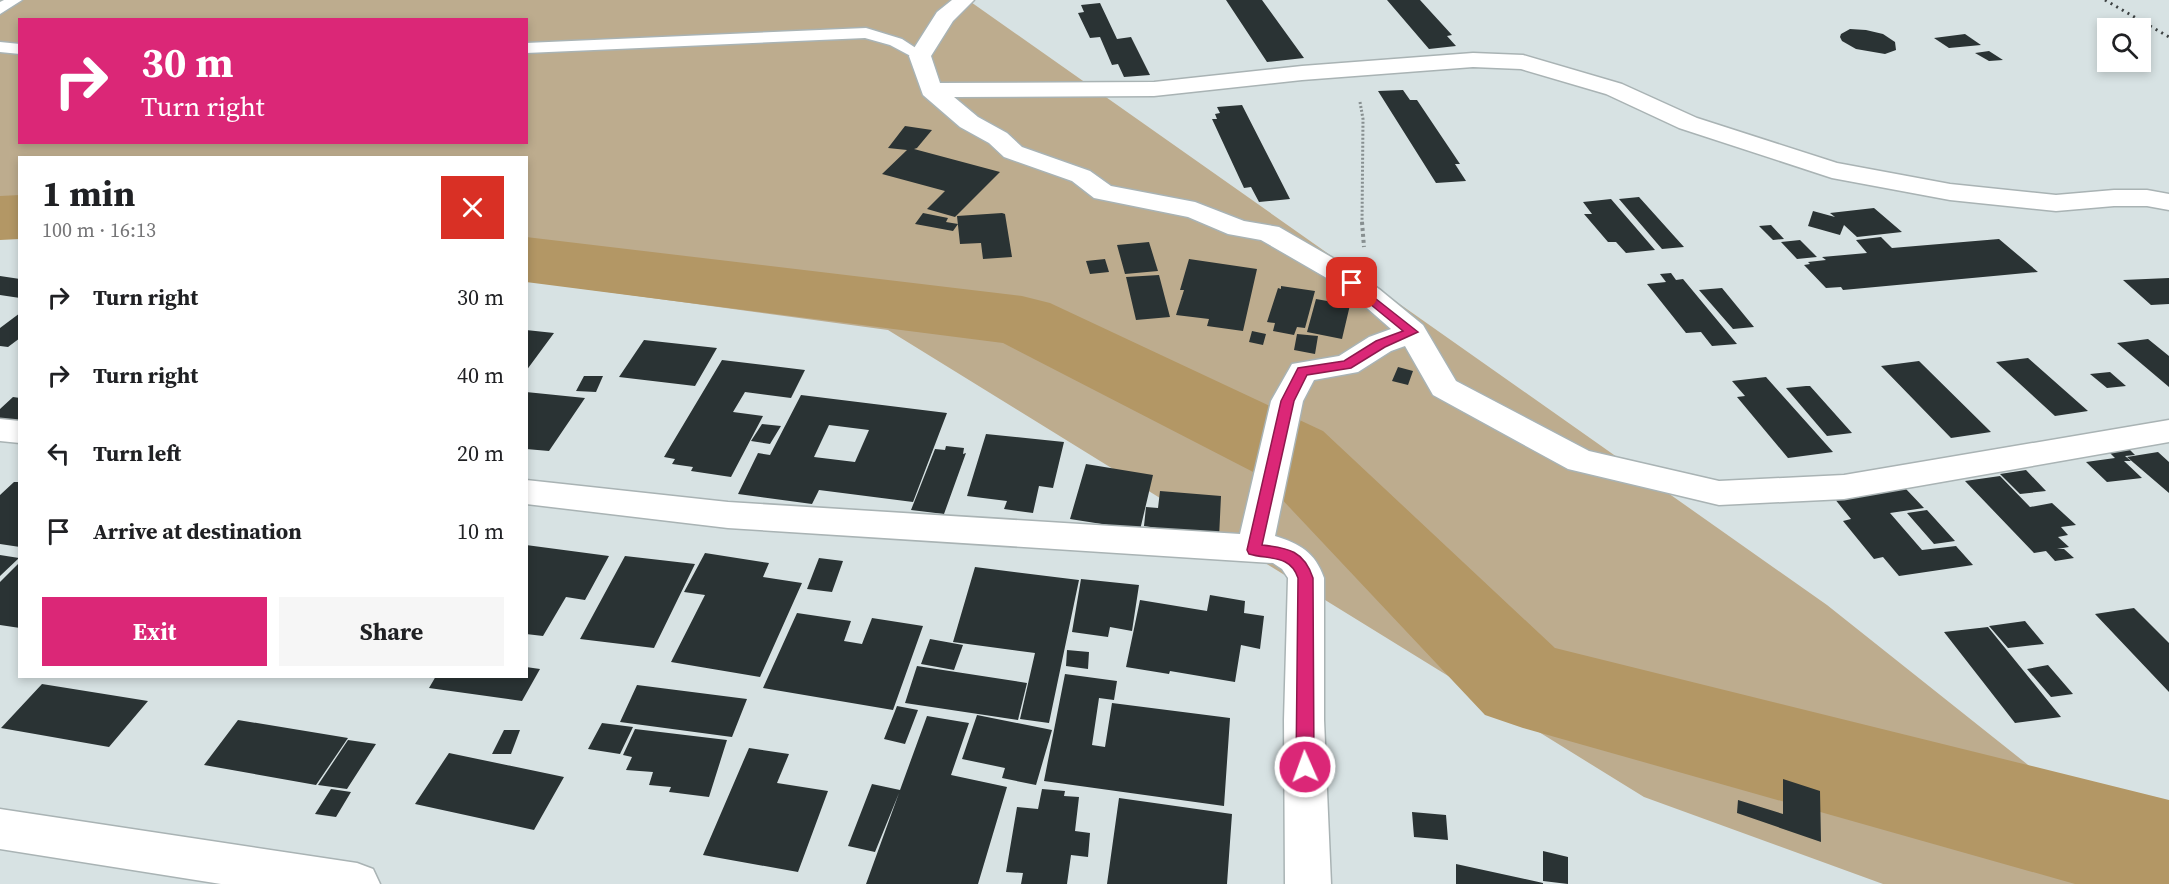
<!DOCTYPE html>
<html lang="en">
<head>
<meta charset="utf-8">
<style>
  :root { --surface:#fff; --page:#f6f6f6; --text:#202124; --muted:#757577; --accent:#db2777 }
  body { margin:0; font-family:"Source Serif 4",serif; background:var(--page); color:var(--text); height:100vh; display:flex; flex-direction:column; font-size:22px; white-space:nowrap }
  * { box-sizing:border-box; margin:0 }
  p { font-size:20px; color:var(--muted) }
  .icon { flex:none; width:33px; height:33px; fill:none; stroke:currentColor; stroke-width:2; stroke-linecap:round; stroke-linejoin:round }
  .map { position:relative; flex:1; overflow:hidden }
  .sheet { position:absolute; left:18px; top:156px; width:510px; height:522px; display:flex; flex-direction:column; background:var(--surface); border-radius:0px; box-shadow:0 3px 9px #0003 }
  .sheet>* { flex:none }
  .top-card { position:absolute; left:18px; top:18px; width:510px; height:126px; border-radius:0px; box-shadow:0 3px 9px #0003; background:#db2777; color:#fff; overflow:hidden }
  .buttons { position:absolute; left:2097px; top:18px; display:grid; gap:12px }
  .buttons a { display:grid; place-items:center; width:54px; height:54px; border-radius:0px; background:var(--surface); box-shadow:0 3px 9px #0003; font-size:30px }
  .pin { position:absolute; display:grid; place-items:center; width:51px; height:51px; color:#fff; margin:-26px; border-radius:12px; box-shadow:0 3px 9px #0006 }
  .me { position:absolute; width:66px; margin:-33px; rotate:358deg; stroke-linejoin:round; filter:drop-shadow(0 0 4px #0008) }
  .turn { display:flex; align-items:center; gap:21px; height:126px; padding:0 24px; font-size:27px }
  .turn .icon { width:78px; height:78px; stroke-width:2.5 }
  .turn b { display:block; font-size:42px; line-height:51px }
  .round { display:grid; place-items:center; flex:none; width:63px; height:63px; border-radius:0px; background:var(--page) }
  .summary { display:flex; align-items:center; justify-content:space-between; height:102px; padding:0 24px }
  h1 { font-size:36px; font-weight:700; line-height:45px }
  .action { display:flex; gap:12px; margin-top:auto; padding:12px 24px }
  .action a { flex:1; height:69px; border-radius:0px; background:var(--accent); color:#fff; font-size:24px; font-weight:700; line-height:69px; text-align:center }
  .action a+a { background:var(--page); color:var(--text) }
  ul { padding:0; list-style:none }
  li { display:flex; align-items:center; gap:18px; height:78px; padding:0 24px }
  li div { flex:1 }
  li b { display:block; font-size:22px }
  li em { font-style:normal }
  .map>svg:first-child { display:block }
</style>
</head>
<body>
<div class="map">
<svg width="2169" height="884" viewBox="0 0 2169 884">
  <rect width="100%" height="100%" fill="#d7e2e3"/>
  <!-- green -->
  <path fill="#bdac8e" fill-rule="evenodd" d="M0,0H968L1827,605L2169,877V884H1883L1644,797L888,330L527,281L526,158H20L19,233L0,235ZM20,20H526V142H20Z"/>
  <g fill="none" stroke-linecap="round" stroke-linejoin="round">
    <!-- river -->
    <path fill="#b39765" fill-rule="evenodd" d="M20,195V239L0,240V196Z
      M526,237L1022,296L1050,303L1323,431L1555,648L2169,800V884H2075L1523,728L1485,715L1259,475L1003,343L526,282Z"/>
  </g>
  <!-- building -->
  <path fill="#2a3334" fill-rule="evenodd" d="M1226,0H1262L1304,58L1267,62Z
    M1387,0H1420L1452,35L1447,36L1456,46L1429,49Z
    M1100,3L1117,39L1131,37L1150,75L1124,77L1118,64L1112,65L1100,37L1090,38L1078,13L1084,12L1081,5Z
    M1850,29L1866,30L1883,34L1895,42L1896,50L1885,54L1856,49L1842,41L1840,37L1841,34Z
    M1965,34L1981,45L1949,48L1934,38Z
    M1989,51L2003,60L1989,61L1975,53Z
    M1403,90L1410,100H1417L1460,164H1455L1466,181L1436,183L1378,91Z
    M1242,105L1290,199L1259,202L1251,187L1244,188L1212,119H1217L1215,114L1220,113L1217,107Z
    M905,126L932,130L917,148L914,149L1000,172L955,217L927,209L945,191L882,174L907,150L888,148Z
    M1639,197L1684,247L1662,249L1619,199Z
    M1611,199L1655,250L1626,253L1616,242H1608L1584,214H1592L1583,202Z
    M1874,208L1902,232L1857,237L1844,225L1840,235L1808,226L1813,211L1835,217L1830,213Z
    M923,213L948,218L946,222L958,224L953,231L915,224Z
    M1002,213L1005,214L1012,257L983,259L981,243L960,244L957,216Z
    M1771,225L1784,239L1773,240L1759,226Z
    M1881,237L1892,248L1999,239L2038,272L1843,290L1841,287L1826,288L1804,265L1810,264L1808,262L1826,260L1822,257L1867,253L1856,240Z
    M1800,240L1817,257L1797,259L1781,242Z
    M1149,242L1158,271L1125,274L1117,245Z
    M1105,259L1109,272L1090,274L1086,261Z
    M1189,259L1257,269L1243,331L1207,326L1209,319L1176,315L1184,290H1180Z
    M1671,273L1676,280L1683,279L1737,344L1712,346L1701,332L1686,333L1647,284L1666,282L1660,274Z
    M1159,275L1170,317L1136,320L1126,277Z
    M0,276L20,279V298L0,295Z
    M2169,278V304L2151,305L2123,280Z
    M1281,286L1315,291L1305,328L1297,327L1294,335L1273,331L1275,323L1267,322L1278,288L1281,289Z
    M1722,288L1754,327L1733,329L1699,290Z
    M1316,299L1350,305L1342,339L1307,332Z
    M20,313V338L8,347L0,346V328Z
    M526,330L554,333L526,371Z
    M1252,331L1266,334L1263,345L1249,342Z
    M1297,334L1318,336L1315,354L1294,350Z
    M2148,339L2169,356V387L2117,343Z
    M644,340L717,348L695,386L619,377Z
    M2028,358L2088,411L2055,416L1996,362Z
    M722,360L805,370L791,398L745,392L733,412L763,416L731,477L691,471L693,467L672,464L675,459L664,457Z
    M1919,361L1991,432L1951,438L1881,366Z
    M1398,367L1413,371L1408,385L1392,381Z
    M2110,372L2126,386L2107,388L2090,374Z
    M584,376H603L596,392L576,391Z
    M1766,377L1833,452L1788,458L1737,397L1745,396L1732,381Z
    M1806,386H1810L1852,433L1827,436L1786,388Z
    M526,392L585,398L549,451L526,449Z
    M801,395L947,413L913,502L819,490L812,504L738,494L758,453L770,455ZM829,425L869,430L855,462L814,457Z
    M13,397L20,398V425L0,423V409Z
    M762,424L781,426L770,444L751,441Z
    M986,434L1064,442L1053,488L1039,486L1033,513L1004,509L1007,501L967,496Z
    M946,446L964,448L963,454L966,453L944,514L911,510L935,449L945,450Z
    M2127,447L2135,455L2125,456L2131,461H2124L2142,478L2107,482L2086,462L2115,458L2106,449Z
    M2158,452L2169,462V493L2127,457Z
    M1086,464L1153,475L1140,530L1070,519Z
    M2026,470L2046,491L2020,494L2000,474Z
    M2000,476L2030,507L2052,503L2076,525L2061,527L2068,535L2058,537L2069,547L2057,549H2064L2074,558L2055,561L2046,551L2034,553L1965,481Z
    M14,482H20V547L0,544V495Z
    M1906,489L1924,508L1890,513L1922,550L1956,546L1973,565L1899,576L1883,557L1874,559L1843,521L1851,519L1834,498Z
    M1160,491L1221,496L1219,538L1144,526L1146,507L1158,508Z
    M1927,510L1955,541L1934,544L1907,513Z
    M526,545L609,556L585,600L566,597L543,636L526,634Z
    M705,553L769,563L763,577L802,583L760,677L671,662L705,595L684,592Z
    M0,555L19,558L0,576Z
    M625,556L695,564L654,648L580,639Z
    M819,558L843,561L832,592L807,589Z
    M20,562V628L0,625V582Z
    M975,567L1079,580L1049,723L1020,719L1035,653L953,642Z
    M1081,579L1139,585L1132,631L1110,627L1108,637L1072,632Z
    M1210,595L1245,601L1244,613L1264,616L1260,649L1241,645L1235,682L1170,671L1169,674L1126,667L1140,600L1207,611Z
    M2134,608L2169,643V692L2095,614Z
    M797,613L851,621L844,641L862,644L872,618L923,626L893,710L763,688Z
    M2025,621L2044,644L2008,648L1989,626Z
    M1988,627L2061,717L2015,723L1944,632Z
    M930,639L963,645L954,670L921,664Z
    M1067,650L1089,652L1088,669L1066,666Z
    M2048,665L2073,694L2051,697L2027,669Z
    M917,666L1027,683L1018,720L905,703Z
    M526,667L540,669L522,701L429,688L436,676H526Z
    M1065,674L1117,681L1114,700L1099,698L1092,745L1105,747L1112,703L1230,718L1224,806L1044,781Z
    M42,684L148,701L109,747L1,728Z
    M637,685L747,699L732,737L620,722Z
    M897,706L918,710L905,744L884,739Z
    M977,715L1052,730L1036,785L1002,778L1005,768L962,759Z
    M927,716L969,723L951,775L1007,787L978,884H866L899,793L875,852L848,846L872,784L900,790Z
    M238,720L348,738L316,785L204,765Z
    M602,723L633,727L620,754L588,749Z
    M635,729L727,740L709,797L669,792L671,787L649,785L653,772L626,770L632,757L623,755Z
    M504,730H520L511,754H492Z
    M348,740L376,744L347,789L318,785Z
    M749,748L789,754L777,783L828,791L798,872L703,855Z
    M449,753L564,777L534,830L415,804Z
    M1783,779L1820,791L1821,842L1737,813L1738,800L1783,814Z
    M331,789L351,792L336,817L315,814Z
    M1042,789L1065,791L1064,796L1079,797L1075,831L1090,833L1088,857L1071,855L1067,884H1021L1023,873L1006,872L1017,807L1038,809Z
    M1119,798L1232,814L1227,884H1107Z
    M1412,812L1446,815L1448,840L1414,837Z
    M1543,851L1568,857V884L1543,881Z
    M1456,864L1543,883V884H1456Z"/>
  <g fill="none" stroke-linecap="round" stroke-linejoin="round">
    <!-- service casing -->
    <g stroke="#a9b3b4" stroke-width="3">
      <path id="service" d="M4,0H22L0,14V2Z
        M866,28L902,39L928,56L920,61L890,45L865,38L526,53V43Z
        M0,42L20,44V54L0,52Z"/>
    </g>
    <!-- minor casing -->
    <g stroke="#a9b3b4" stroke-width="3">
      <path id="minor" d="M952,0H974L953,21L931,56L940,83L1154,82L1302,66L1473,53L1523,55L1622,84L1697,118L1837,163L1950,184L2056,195L2114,190H2147L2169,194V210L2147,206H2114L2056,211L1950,200L1832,178L1679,128L1606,94L1521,69L1473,67L1302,80L1154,96L954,97L978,117L1007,133L1022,147L1090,171L1111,186L1195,202L1244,221L1279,227L1345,265L1379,289L1423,325L1456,381L1589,451L1719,481L1844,475L2169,420V442L1844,499L1719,505L1568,469L1433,395L1405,346L1391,351L1358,372L1314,380L1303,401L1275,536C1300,544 1315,552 1324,578V720L1331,884H1285L1284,720L1288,578L1282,569L1273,563L728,528L526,504V480L728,502L1240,534L1271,401L1292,364L1339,356L1369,337L1391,329L1359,301L1325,277L1261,240L1228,234L1188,217L1094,198L1072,181L1004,157L989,143L960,127L923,95L909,56L937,12Z
        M0,419L20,421V443L0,441Z
        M0,809L357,863L373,869L380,884H221L0,849Z"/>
    </g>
    <!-- path-far1 -->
    <path stroke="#878f90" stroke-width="3" stroke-dasharray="2 2" stroke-linecap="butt" d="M1360,102L1363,119L1362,224"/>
    <!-- path -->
    <path stroke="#878f90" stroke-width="4" stroke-dasharray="3 3" stroke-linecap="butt" d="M1362,222L1364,247"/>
    <!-- service -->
    <use href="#service" fill="#fff" fill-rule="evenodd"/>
    <!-- minor -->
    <use href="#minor" fill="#fff" fill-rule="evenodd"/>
    <!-- rail -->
    <path stroke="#3c4142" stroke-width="3" stroke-dasharray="2 4.5" stroke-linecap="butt" d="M2105,0L2169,37"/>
  </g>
  <!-- route -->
  <path fill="#db2777" stroke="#8e194d" stroke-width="1.5" d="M1352,280L1418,332L1385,347L1351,368L1307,375L1294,401L1262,545C1289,548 1304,551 1313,578L1314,767L1311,772L1305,774L1299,772L1296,767L1298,578C1290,554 1269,560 1249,554L1247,550L1281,401L1298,368L1344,361L1376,341L1403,331L1348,286V281Z"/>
</svg>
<div class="buttons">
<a><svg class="icon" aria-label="search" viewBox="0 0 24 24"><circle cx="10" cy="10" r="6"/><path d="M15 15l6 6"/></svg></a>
</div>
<div class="pin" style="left:1352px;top:283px;background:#d93025"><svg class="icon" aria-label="arrive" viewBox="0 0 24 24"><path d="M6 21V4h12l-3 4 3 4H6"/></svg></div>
<svg class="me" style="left:1305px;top:767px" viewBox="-20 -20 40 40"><circle r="17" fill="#db2777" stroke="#fff" stroke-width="3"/><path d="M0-11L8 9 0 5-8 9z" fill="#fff"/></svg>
<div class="top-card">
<div class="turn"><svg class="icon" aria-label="right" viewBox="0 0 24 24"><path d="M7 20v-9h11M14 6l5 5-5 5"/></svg><div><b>30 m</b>Turn right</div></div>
</div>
<section class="sheet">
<div class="summary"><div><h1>1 min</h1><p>100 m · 16:13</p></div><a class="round" style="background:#d93025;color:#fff"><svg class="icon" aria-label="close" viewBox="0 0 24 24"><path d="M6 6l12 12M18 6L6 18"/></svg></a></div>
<ul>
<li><svg class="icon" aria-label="right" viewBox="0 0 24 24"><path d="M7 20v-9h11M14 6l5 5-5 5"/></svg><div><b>Turn right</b></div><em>30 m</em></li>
<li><svg class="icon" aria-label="right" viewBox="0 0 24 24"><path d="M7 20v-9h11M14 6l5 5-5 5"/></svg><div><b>Turn right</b></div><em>40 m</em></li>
<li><svg class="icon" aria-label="left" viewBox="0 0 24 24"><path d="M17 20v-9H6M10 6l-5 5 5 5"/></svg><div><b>Turn left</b></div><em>20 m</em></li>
<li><svg class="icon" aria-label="arrive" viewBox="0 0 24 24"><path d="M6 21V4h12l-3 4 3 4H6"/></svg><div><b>Arrive at destination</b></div><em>10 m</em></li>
</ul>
<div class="action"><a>Exit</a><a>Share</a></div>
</section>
</div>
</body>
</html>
